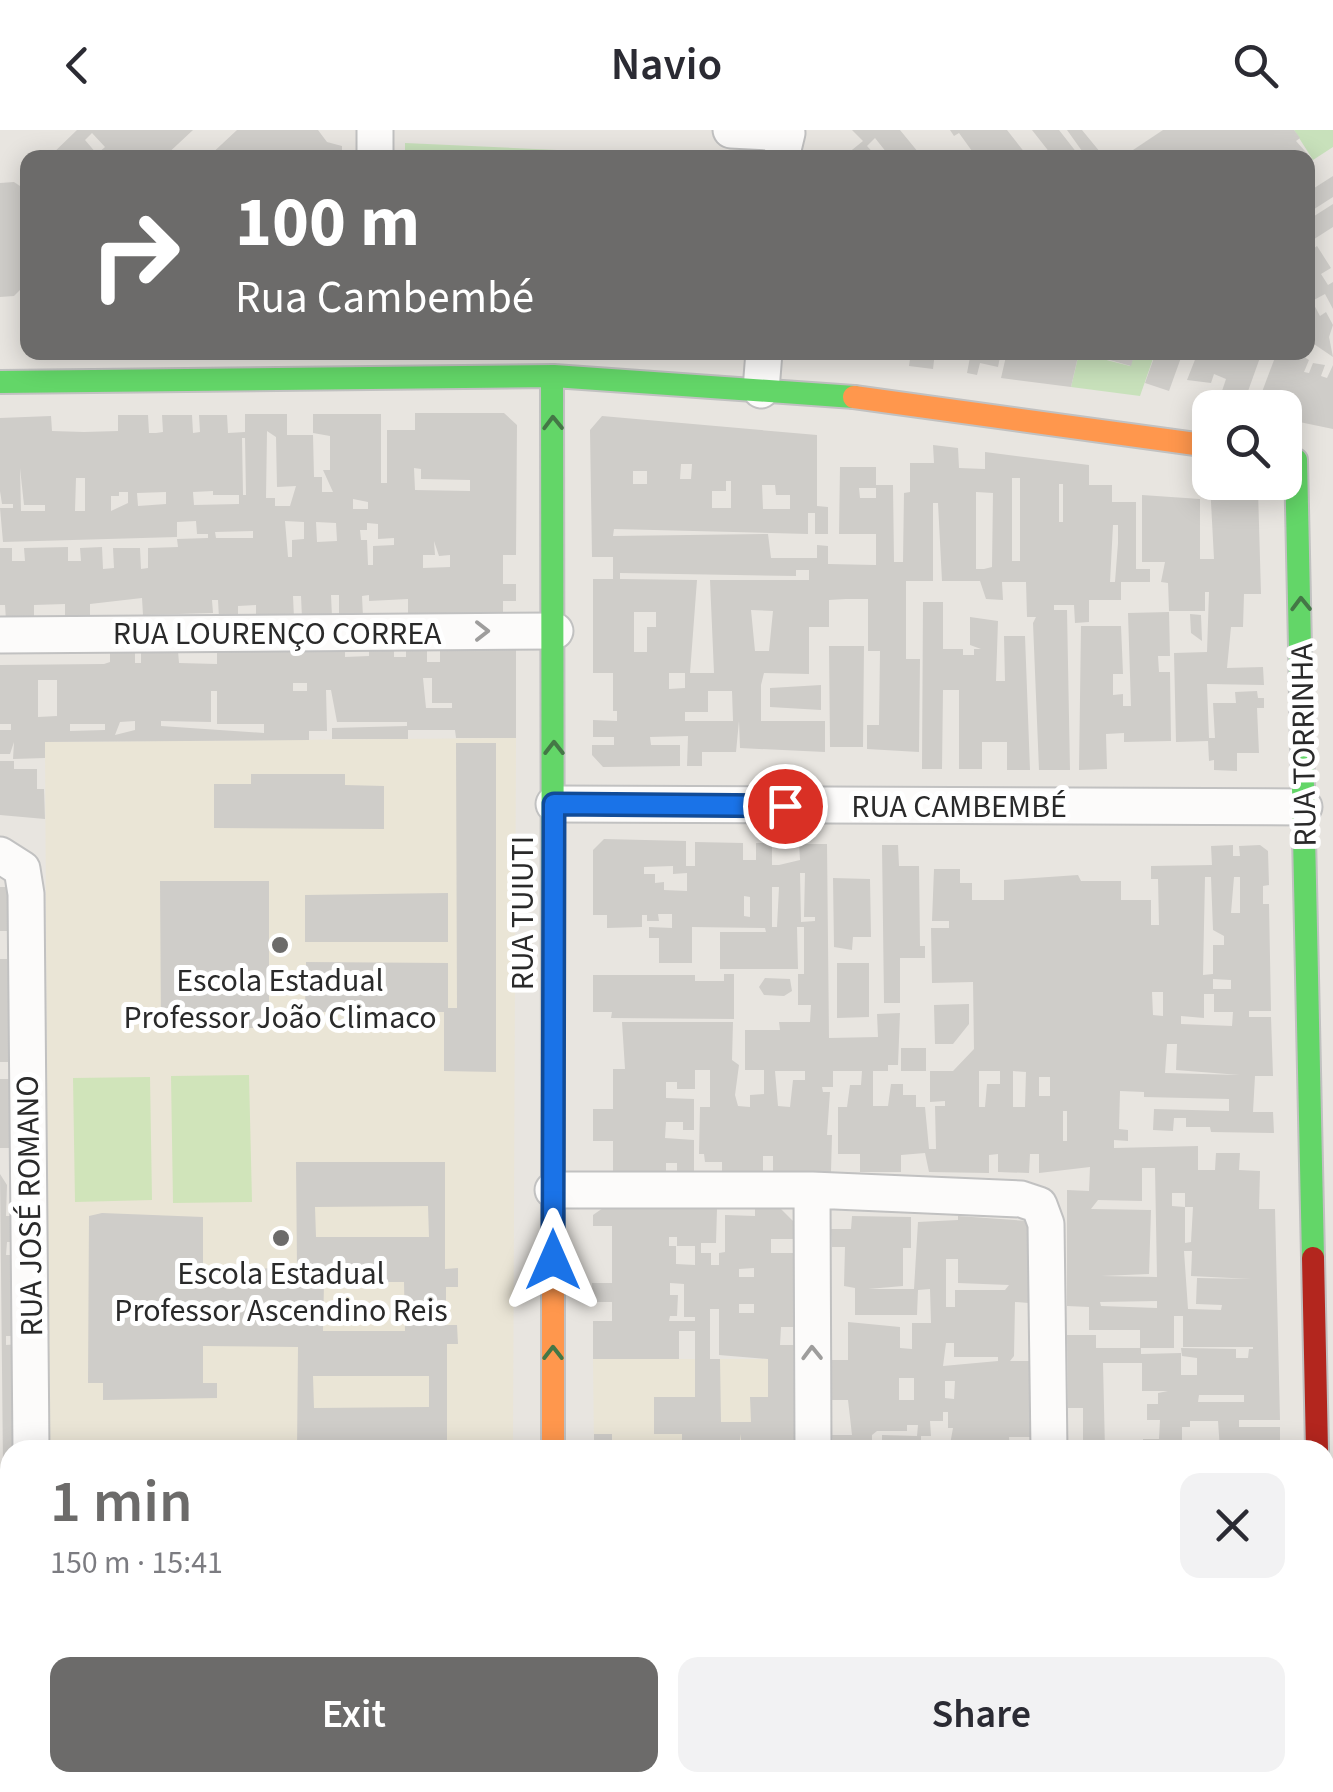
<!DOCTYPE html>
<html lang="en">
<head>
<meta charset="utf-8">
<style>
  :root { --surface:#fff; --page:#f2f2f3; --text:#2b2b33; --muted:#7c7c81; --accent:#6c6b6a }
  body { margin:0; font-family:"Source Sans 3",sans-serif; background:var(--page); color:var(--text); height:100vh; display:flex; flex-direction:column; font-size:38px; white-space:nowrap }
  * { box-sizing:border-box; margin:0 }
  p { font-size:32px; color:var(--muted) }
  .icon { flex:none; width:55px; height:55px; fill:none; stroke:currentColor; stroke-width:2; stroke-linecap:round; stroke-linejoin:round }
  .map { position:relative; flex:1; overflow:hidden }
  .details { position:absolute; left:0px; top:1310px; width:1335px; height:352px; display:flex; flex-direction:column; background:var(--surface); border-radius:30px 30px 0 0; box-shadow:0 5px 25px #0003 }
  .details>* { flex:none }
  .guide { position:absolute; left:20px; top:20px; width:1295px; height:210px; border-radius:20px; box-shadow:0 5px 25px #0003; background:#6c6b6a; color:#fff; overflow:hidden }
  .controls { position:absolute; left:1192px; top:260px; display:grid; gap:20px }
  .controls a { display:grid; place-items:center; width:110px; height:110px; border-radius:20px; background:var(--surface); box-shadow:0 5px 25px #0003; font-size:50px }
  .pin { position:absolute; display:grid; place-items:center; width:85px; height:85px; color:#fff; margin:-42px; border:5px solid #fff; border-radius:50%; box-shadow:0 2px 10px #0007 }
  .me { position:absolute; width:110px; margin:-55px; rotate:0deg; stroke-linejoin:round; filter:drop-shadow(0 0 8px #0008) }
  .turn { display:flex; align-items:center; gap:35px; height:210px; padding:0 50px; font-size:45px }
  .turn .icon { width:130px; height:130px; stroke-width:2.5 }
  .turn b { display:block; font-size:70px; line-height:85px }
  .round { display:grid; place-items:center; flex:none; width:105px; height:105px; border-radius:20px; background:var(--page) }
  .headline { display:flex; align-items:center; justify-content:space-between; height:170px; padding:0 50px }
  h1 { font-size:60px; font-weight:600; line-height:75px; color:var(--accent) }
  .button { display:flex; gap:20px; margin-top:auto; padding:20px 50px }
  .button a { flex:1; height:115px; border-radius:20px; background:var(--accent); color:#fff; font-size:40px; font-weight:600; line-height:115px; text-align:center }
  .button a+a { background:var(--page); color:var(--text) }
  header { display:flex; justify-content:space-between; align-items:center; height:130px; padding:0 50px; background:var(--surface); font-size:45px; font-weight:600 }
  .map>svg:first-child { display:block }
</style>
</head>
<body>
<header><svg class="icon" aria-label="back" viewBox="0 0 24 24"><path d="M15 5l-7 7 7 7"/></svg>Navio<svg class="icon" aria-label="search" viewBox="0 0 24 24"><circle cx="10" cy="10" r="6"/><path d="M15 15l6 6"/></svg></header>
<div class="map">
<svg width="1333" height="1662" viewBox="0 0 1333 1662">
  <rect width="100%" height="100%" fill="#e8e5e0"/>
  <!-- education -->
  <path fill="#eae5d6" d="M516,608L513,1320H49L45,612Z
    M593,1229H794V1320H594Z"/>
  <!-- green -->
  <path fill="#c8e1bb" d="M1294,0H1333V17L1313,30Z
    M405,13L709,27L405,28Z
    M603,223H740V230L610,223Z
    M1079,223L1130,236L1135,223H1155L1140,266L1071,257Z"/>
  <!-- pitch -->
  <path fill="#d0e4ba" d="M249,945L252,1072L173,1073L171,946Z
    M150,947L152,1070L75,1072L73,948Z
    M333,1653H407V1662H333Z"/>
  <!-- building -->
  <path fill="#cfcdc9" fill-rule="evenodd" d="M77,0H193L163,28H48ZM92,3L105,17L97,24L85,10Z
    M237,0H318L327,12L342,16V28H207Z
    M852,0H900L923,28H891L875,8L867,16L878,28H842L863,11Z
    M950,0H1007L1029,28H977L959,3L954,6Z
    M1032,0H1059L1081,28H1054Z
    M1067,0H1082L1105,28H1087Z
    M1163,0H1294L1300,8L1296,11L1313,30L1308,34V28H1121Z
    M1333,46V67L1308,83V62Z
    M14,52L20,56L22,158L14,166L0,167V53Z
    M1333,74V97L1308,113V90Z
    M1317,116L1331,138L1321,144L1328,155L1333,152V179L1325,164L1312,171L1320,186L1326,182L1333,195L1329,207L1333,227L1308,210V123Z
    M824,222H851L850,228Z
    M911,222H935L933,239L909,236Z
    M971,222H1001L998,237L980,233L977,245L967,243Z
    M1007,222H1079L1071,257L1001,248Z
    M1081,222H1135L1131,236Z
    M1156,222H1183L1169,261L1145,253Z
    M1198,222H1262L1242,278L1217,276L1226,249L1214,244L1211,253L1187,250Z
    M1277,222H1296L1309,230L1304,242L1309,243L1313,233L1325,235L1321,246L1327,248L1333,235V299L1285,289V278H1256Z
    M415,283H504L517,295L516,425H503V454H516V471H503V487H408V469L369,471V465L362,466L363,487H339V465H331L332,487L302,488L301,466H293L294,488H256V475L238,476V488H219L218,470H212L213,483L143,485L142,468L90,474V489L65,490V474L34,475V489L6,490L5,475H0V418H12V431H25L24,418L68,417V431H81L80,418L102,417L103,439L114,438L113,418H140L141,439L148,438V418L178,417L177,409L208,408V404H197L196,391L177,392V407L3,412L0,378H13V374H2L0,361V288L51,286L52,301L84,302L118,301V285H148L149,303H156L163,302L162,285H192L193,303L200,302L199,285H227L228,303L245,302V284H287V305H313L314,347H322V362H333L323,340H330V306L313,303V284H381V353H387V300H415ZM267,301L276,307L277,357L296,356L290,376H275V368H266ZM242,308H245L246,365H243ZM20,338L24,375H45V381H21ZM414,338L421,339V349L470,350V361L415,360ZM76,348H85V381H75ZM213,361V365H239V374L194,375L193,362ZM119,362H128V373L111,381V366H119ZM166,362V374L138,376L137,363ZM353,369L368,372V379H353ZM285,391L304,392V409L292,410V427H288ZM316,392L336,393L337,411L317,412ZM367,393L378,394V409L394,408V415L373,416V435H368L367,410H361L360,400H367ZM253,401V408H216L215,402ZM434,411L439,426L450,425V437L423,438V425H435Z
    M602,286L817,305V376L828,377V404H815V383H808V404L614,399L613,406L768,404L771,428H817V415L828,416V434L876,435V404H839L840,337H876V358H859L860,368H876V355H893L894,432H903L904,363L910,362V333H934L933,315L958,318L959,338L985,339V322L1089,335V355H1112V372H1136V439H1150V452H1121V470H1089V492L1075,493L1074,475H1054V480H1067L1070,640H1039L1033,493L1036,487H1027L1026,452H1002L1003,470L986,469L980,451H942L938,373H933V451H906V529H920L919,622L867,619V595H879L880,521H868V469H846L829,470V497H809V544L764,543L761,555V591H825V622L740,618L739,591L736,622H702V636H687L688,606L650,607L651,615H680V636L603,637L592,625V615H614V607H593V590L617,591V581H613V543H593V449H613V427H592L590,300ZM681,334H692L691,349H680ZM633,341H647V354H633ZM1012,348H1020V431H1012ZM726,351H731V378H712V361H726ZM1059,354H1063V392H1059ZM762,355H775L776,365H790V379H763ZM976,362L993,363L992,437L984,439H976ZM1113,395H1118V413L1115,452H1110ZM796,440H809V450H710L714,543H690L697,450L620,449V443L796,446ZM751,480L773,481L769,521H755ZM634,482H656V497H647V522H634ZM669,543H685V558L669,559ZM708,561H732L733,591H685V582H708Z
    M1210,353L1258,360L1261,464H1244L1243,497H1231L1227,538L1263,537L1264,555L1207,554L1209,608H1215L1213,573H1236L1235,562L1257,561L1258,568H1264V578H1257L1259,623H1237V641L1214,640V630L1209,631L1208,611L1176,612L1174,523L1207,522L1209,462H1205V481H1169L1168,453L1161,452L1165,432H1142V365L1200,369V429H1214Z
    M923,472H943V519H963V525H974V519H981L970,515V487L998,491L996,551H1005L1004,506H1025L1030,640H1007V612H982V639H959V560H943L942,639H922Z
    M1169,482L1170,526H1158L1159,542H1170L1171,611L1124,612V603L1106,604L1107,639L1079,640L1081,496H1121L1123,544H1113V565L1123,564V576H1131L1128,483Z
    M1190,484L1201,485L1202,511L1191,503Z
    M512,516L516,519V608H456L455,600H408V609H332V598L407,596V592H337L331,560H326L327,601H309V610L45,612V628L13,629L14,612L10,624H0V600H11V594H0V535L104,534L110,532V522H135V533H141V522L161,521H178L179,533L217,534V520L345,518V527L369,526V518L394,517V527H406V517H427V532H440V517ZM423,548H432V573H452V578H426ZM38,550H57V586L38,587ZM293,553H307V561H293ZM211,561H217V594H264V603L161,596V591L211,592ZM135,591V600L115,605L120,592ZM70,594H105V600L70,601Z
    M829,516H864L863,617H830Z
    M821,555V580L770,577V558Z
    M456,613H496V942L444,941V882H305L306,832L448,833V878H457Z
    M0,631H14V639H37V659H44L45,689L0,685Z
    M251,644H345V655L384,656V699L214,698V654H251Z
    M604,709L686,711V736H695V712L743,713V730H756V713H772V735H779L800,730L799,714H827L829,908L878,907L877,884L900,883L898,935H888V941H873V976H888L891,954H903V965H916V977H925L929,1019H936L935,976H945V971L930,972V941H953L974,919L973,852L932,853L931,798H949V791H932L934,739H960V753H972V770H1004V750L1078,745L1081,751H1121V770H1151V795H1159L1158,749H1151V736L1212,735L1211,716L1233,715V726H1240L1239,716L1260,715L1268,721L1269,755L1263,756V774H1269L1271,881H1249V887H1271L1273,946H1255L1253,982H1273L1274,1003L1211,1002L1210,997H1186V988H1174L1173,1001L1153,1000L1154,979L1229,981V969L1144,967V962L1120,961L1119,999L1128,1000V1011L1114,1010V1018L1198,1016V1040H1215L1216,1023H1240L1239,1040L1260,1041L1259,1079H1275L1280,1290H1239V1297H1280V1320H1250V1313L1236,1314V1320H1220L1218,1291H1190V1297H1182V1320H1143V1309H1159L1160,1290H1147V1274H1158V1263L1168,1261H1142V1233H1103L1105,1320H1083V1278H1068L1067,1205H1096V1218H1140V1200H1089V1177L1067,1176V1060L1089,1061L1090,1037L1039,1043V1024H1030L1029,1043L998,1042V1024L989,1025V1043L929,1042L925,1023L901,1025V1042H860V1024H838V977H847L850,955H861L862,941H833V957H822L823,962H830L827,1005H832L831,1042H773V1026H763V1042H722V1032H705L704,1024H699L700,977H710V940H695V959H677V952H666V968L694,969V1000H683V992H666L665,1008L694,1010V1042H677V1033H666V1042H613V1011H593V979H613V939H625L622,892H733L732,930L739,935L735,965L738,976L750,977V965L764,964V940H745V900H780L779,892H810L811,875H798V844H804V797H797L798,839H720V802H766L765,798L692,797V833H659V808H649V797L672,798V784H658L659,791H647V785H642V797L607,798V785H593V720ZM673,736V744L687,743V761L664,760V752L655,753V744H644V737ZM800,743H805L804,787H815V791L801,792ZM1205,747H1211L1213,800L1224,806V815H1213V844L1203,845ZM1234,747H1240V783H1231ZM772,757H779L777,797H772ZM744,766L750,767V787L744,786ZM1213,849L1231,850V859H1213ZM1152,862H1163V886L1153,885ZM1204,864H1214V882H1233L1232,896L1181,894V886L1204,888ZM1167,914H1177L1176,940L1240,945L1165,943ZM775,941H805V950H793L790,977L778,976ZM979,941H1000V954H987L985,977H979ZM1013,941L1026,942L1025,977H1013ZM1039,947H1050V966H1039ZM1063,981H1067V1011H1063ZM1142,1038H1155L1157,1147L1101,1146L1149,1144L1151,1080L1091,1079L1098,1070L1142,1071ZM1172,1063H1185V1077H1193L1191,1112L1185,1113V1077L1172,1076ZM1184,1121H1192L1191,1146L1252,1149L1197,1148L1196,1174L1222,1175L1221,1180L1188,1179ZM1157,1171V1178L1101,1176L1100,1172ZM1174,1186H1183V1217H1253V1219H1249L1248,1228H1236V1219L1181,1218L1182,1226L1197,1228V1245H1181V1223L1141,1224V1218H1174ZM1199,1265H1244V1272H1198Z
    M882,715H898L899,736H919L920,816H925V828H900V873H884Z
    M833,748L870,749L871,807H853L852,820L834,817Z
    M160,751H269V898H161Z
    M0,757H8V801H0Z
    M448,763V812H305V765Z
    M0,829H16L17,932H0Z
    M837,833H869V887L837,888Z
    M724,844H734V889L611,888L612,882H593V845H695V851H724Z
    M765,848L790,849L792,861L784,866L764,865L759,857Z
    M969,874V894L953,914H935L934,875Z
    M901,918H926V941H901Z
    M0,949H17L18,1018H0Z
    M296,1032H445V1139L458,1138V1157H446V1195H457L458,1214H447V1320H297L298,1217L203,1216V1253H217V1268L103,1270V1253H88L89,1086L102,1083L203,1087V1139L297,1138ZM428,1076L429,1107H316L315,1077ZM324,1152H404L405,1201H323ZM313,1246H429V1277L314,1278Z
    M0,1044L7,1055L6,1086H18V1112H7L6,1125H18L19,1206H6V1215L19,1214V1320H10V1335H3Z
    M603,1078L717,1079L716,1113H701V1123H711V1135H719V1123L725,1122V1085L755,1086V1079H781L793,1091V1109H771V1123H793L794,1197H781L780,1215H794V1320H743L740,1304V1320H682V1304H654V1267H695V1201H679V1229H593V1191H612V1172H593L592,1153H612V1096H593V1085ZM669,1107H677V1116H695V1135L676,1134V1116H669ZM754,1138V1147H739V1139ZM670,1153L684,1154V1187H695V1191H669L670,1186H677L678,1165H670ZM739,1174H754V1183H739ZM710,1179H719V1225L768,1229V1267H750L751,1292H721L720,1229H710Z
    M852,1086L911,1087V1118H903V1156L868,1159H914L918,1092L958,1090V1086L1028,1091L1029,1173L1015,1172L1014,1226L1010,1231H1030V1307H1009L1010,1320H949L953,1298H948V1282H943V1291H930L931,1306H921V1320H882V1305L917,1306L918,1295H907V1301H877L872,1305V1320H833L832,1305H852L848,1270H832V1230H848V1192L900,1197V1218L912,1219V1193H931L930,1159L918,1160L917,1185H855V1158L844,1156L845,1117H832L831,1099H851ZM946,1129H958V1153L1009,1155L1005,1160H955V1177H946ZM946,1213H954V1227H998V1231L943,1236ZM899,1248H914V1270H899ZM945,1251H955L954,1269L945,1268Z
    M594,1304H612V1320H594Z
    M0,1344H10V1399H0Z
    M0,1487H10V1583H0L5,1518H0Z
    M0,1632H10V1652H94V1662H0Z
    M104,1652H175V1662H104Z
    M235,1652H266L262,1657Z
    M429,1652H501V1662H429Z
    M594,1652H691V1662H594Z
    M712,1652H750V1657L712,1659Z
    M782,1652H819V1658L838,1662H782Z
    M838,1652H886V1662H839Z
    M902,1652H936V1662H892V1658H903Z
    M989,1652L1056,1656V1662H984Z
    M1061,1652H1073V1662H1062Z
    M1079,1652H1125V1662H1079Z
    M1136,1652H1182V1662H1136Z
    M1187,1652H1210V1662H1187Z
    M1234,1652H1285L1286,1662H1234Z"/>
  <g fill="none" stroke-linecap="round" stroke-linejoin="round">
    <!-- street casing -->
    <g stroke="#c1c1c1" stroke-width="39">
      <path id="street" d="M375,0V28
        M731,0L787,3L781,28
        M761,260L764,222
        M0,505L555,501
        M554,674L1304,677
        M0,725L22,739L26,764L31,1320
        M553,1060H812L1021,1069L1039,1075L1046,1094L1049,1320
        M812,1060L813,1320
        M771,1652V1662
        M954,1652L955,1662
        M1320,1652V1662"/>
    </g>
    <!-- fast casing -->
    <g stroke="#c1c1c1" stroke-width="26">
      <path id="fast" d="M552,246L553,954
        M0,252L554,246L854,267
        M1296,330L1313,1128
        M0,1453H10
        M556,1652V1662"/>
    </g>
    <!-- slow casing -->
    <g stroke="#c1c1c1" stroke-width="26">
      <path id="slow" d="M854,267L1210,316
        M553,954V1320"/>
    </g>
    <!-- jam casing -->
    <g stroke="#c1c1c1" stroke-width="26">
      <path id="jam" d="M1313,1128L1317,1320
        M1325,1447H1333"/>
    </g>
    <!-- street -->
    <use href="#street" stroke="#fcfbfa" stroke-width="35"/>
    <!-- fast -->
    <use href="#fast" stroke="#63d668" stroke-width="22"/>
    <!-- slow -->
    <use href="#slow" stroke="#ff974d" stroke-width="22"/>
    <!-- jam -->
    <use href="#jam" stroke="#b3261e" stroke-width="22"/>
  </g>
  <!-- one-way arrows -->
  <defs><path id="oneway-chevron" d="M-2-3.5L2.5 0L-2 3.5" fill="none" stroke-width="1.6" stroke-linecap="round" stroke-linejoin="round" transform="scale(2.5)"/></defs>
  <g stroke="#447746">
    <use href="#oneway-chevron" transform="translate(553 293) rotate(-91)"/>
    <use href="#oneway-chevron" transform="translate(1301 474) rotate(-91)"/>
    <use href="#oneway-chevron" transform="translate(554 618) rotate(-90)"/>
    <use href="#oneway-chevron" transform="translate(553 1223) rotate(-90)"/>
  </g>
  <g stroke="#9e9d9c">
    <use href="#oneway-chevron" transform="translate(482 501)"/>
    <use href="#oneway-chevron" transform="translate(812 1223) rotate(-91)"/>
  </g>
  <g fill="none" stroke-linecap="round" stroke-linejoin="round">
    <!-- route casing -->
    <g stroke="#114b97" stroke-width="25">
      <path id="route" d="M553,1130L554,674L785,676"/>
    </g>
    <!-- route -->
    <use href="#route" stroke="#1a73e8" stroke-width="18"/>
  </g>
  <!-- markers -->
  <g fill="#6c6b6a" stroke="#fff" stroke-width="4">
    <circle cx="280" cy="815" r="10"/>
    <circle cx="281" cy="1108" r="10"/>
  </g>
  <g text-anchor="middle" stroke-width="10" stroke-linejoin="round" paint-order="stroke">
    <!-- street labels -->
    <g font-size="32" fill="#2a2a2a" stroke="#fff">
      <text x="277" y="514">RUA LOURENÇO CORREA</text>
      <text transform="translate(1303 615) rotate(-91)" y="11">RUA TORRINHA</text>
      <text x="959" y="687">RUA CAMBEMBÉ</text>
      <text transform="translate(522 783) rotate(-90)" y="11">RUA TUIUTI</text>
      <text transform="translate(29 1076) rotate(-91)" y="11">RUA JOSÉ ROMANO</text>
    </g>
    <!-- poi labels -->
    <g font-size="32" fill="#2a2a2a" stroke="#fff">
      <text x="280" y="861">Escola Estadual<tspan x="280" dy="37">Professor João Climaco</tspan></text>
      <text x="281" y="1154">Escola Estadual<tspan x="281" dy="37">Professor Ascendino Reis</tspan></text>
    </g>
  </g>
</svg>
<div class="controls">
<a><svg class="icon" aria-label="search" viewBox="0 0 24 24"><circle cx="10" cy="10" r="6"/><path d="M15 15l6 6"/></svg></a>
</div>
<div class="pin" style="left:785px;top:676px;background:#d93025"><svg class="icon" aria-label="arrive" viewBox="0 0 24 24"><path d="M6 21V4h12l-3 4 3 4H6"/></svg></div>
<svg class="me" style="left:553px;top:1130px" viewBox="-20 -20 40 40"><path d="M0-17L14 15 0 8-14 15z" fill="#1a73e8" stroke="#fff" stroke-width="4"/></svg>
<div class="guide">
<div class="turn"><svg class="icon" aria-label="right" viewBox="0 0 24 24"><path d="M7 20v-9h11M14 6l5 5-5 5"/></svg><div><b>100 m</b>Rua Cambembé</div></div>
</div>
<section class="details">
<div class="headline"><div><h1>1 min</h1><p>150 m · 15:41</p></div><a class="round"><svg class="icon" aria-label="close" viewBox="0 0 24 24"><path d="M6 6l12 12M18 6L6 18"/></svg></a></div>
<div class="button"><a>Exit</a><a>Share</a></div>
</section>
</div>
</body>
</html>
